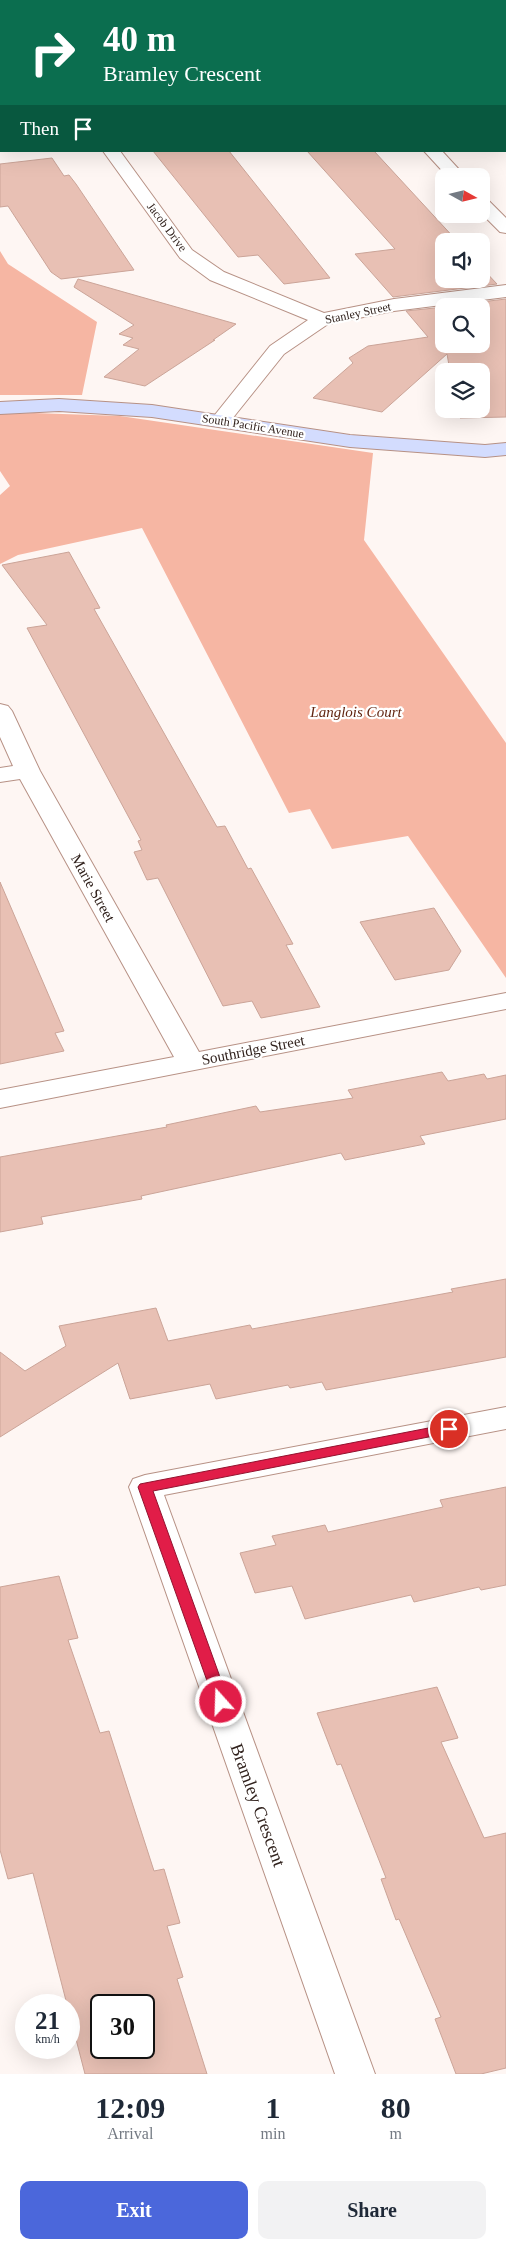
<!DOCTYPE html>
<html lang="en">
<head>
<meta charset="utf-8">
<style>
  :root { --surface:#fff; --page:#f2f2f3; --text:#1f2937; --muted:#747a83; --accent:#4b67db }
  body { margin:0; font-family:"Times New Roman",serif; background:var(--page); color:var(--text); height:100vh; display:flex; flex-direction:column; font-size:19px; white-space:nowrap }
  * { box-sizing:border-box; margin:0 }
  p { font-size:16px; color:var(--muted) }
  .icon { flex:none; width:28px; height:28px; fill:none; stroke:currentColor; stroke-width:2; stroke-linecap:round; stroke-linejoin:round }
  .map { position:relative; height:2074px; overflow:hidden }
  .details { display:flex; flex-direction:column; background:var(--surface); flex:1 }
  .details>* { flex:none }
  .top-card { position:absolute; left:0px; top:0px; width:506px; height:152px; box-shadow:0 5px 20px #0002; background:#0b6e4f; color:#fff; overflow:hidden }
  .needle { width:32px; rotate:98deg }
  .controls { position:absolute; left:435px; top:168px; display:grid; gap:10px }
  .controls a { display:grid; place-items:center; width:55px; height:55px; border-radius:10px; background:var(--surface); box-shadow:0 5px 20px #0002; font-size:25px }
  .speed { position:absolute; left:15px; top:1994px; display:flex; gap:10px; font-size:25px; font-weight:700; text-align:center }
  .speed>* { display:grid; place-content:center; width:65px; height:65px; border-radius:50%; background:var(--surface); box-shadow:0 5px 20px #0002; line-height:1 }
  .speed small { font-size:12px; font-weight:400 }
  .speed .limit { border:2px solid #111; border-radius:8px; background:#fff; color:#111 }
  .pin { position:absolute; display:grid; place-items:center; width:42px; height:42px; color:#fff; margin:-21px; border:2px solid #fff; border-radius:50%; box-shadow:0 1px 5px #0007 }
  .me { position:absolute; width:55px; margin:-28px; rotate:340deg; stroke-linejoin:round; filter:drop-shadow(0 0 4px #0008) }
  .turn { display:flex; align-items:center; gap:18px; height:105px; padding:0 20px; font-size:22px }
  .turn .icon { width:65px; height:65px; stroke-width:2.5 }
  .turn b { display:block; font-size:35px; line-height:42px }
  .then { display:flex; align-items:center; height:48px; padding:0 20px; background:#0003; gap:10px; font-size:19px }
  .eta { display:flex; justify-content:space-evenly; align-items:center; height:85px; text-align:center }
  .eta b { font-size:30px; font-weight:800; line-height:35px }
  .action { display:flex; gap:10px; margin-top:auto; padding:10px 20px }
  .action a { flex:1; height:58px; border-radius:10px; background:var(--accent); color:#fff; font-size:20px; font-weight:800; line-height:58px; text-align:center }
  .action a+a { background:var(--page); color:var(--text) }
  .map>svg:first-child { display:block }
</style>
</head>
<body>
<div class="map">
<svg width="506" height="2074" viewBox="0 0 506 2074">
  <rect width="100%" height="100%" fill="#fef6f3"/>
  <!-- green -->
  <path fill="#f6b6a3" d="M0,251L8,264L97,322L82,395H0Z
    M34,413L120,416L373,453L364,540L506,743V978L408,836L332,849L310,809L289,813L142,528L18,555L0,564V495L10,486L0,471V414Z"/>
  <!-- building -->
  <path fill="#e8c0b4" stroke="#cba498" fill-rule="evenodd" d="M153,151H229L330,278L284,284L258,255L238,257Z
    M307,151H374L457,241H444V279H481V267L497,284L393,297L355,254L395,249Z
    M52,158L64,176L69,175L76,184L134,270L61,279L51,272L8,206L0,207V164Z
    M78,279L236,324L213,340H215L145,386L104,377L139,349L123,345L133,338L119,334L134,325L74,287Z
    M506,299V417L460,418L458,409H481V371H450L447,354L382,412L313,398L353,363L349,358L368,346L428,337L406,311L444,307V344H481V306H447Z
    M69,552L100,608L94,609L217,827L225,826L248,869L251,868L293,944L286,945L320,1007L261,1018L252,1001L223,1006L158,878L147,880L134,852L142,850L138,841L141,840L27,628L47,625L2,565Z
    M0,882L64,1031L55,1033L64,1051L0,1064Z
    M434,908L461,951L449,970L395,980L360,922Z
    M442,1072L448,1081L484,1074L487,1079L506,1075V1119L420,1136L425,1144L345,1160L341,1153L141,1196L142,1199L41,1217L43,1224L0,1232V1157L167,1127L166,1125L256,1106L260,1112L353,1098L348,1090Z
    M506,1279V1357L326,1390L322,1382L290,1388L288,1385L216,1399L210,1384L130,1399L118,1363L0,1437V1352L25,1371L66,1346L59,1326L156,1308L168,1341L250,1325L252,1329L453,1292L451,1289Z
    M506,1487V1585L481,1590L479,1587L414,1602L411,1595L305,1619L292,1586L255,1593L240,1553L276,1545L272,1536L325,1525L328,1532L443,1507L440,1500Z
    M59,1576L78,1638L68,1640L100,1733L109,1731L154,1871L164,1869L180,1923L167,1926L183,1977L177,1979L207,2074H85L33,1873L8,1879L0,1850V1587ZM101,2005H144V2048H101Z
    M437,1687L458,1738L441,1742L484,1838L506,1833V2068L481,2074H456L435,2019L441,2017L399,1919L396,1920L381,1879L386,1878L341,1764L337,1765L317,1713Z"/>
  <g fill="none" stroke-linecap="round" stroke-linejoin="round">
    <!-- street casing -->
    <g stroke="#b79185" stroke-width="2">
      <path id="street" d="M505,80H506V90H505Z
        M103,151H120L192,250L224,272L324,313L394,299L506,285V297L394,311L328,324L284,354L228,424L221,426L214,424L211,420L214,416L270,346L308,320L210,280L180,258Z
        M424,151H442L465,176H447Z
        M481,198L487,199L506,218V233L500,232L481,213Z
        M0,704L8,706L12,711L40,771L199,1052L506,993V1009L0,1108V1090L174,1057L20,779L0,782V768L13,766L0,737Z
        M506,1407V1429L164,1495L375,2074H335L129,1487L133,1479L145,1475Z"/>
    </g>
    <!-- secondary casing -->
    <g stroke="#b79185" stroke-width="2">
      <path id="secondary" d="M59,399L152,405L350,435L485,445L506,443V455L485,457L350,447L152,417L59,411L0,414V402Z"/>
    </g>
    <!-- street -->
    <use href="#street" fill="#fff" fill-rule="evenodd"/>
    <!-- secondary -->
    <use href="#secondary" fill="#d3dcfe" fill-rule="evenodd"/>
  </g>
  <!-- route -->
  <path fill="#e11d48" stroke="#92132f" d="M449,1424L454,1426L456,1429L454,1432L153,1491L229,1702L226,1706H216L138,1487L140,1484Z"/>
  <g text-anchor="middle" stroke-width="4.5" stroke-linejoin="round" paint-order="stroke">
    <!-- far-street labels -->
    <g font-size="12" fill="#31221d" stroke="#fff">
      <text transform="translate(167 227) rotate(53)" y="4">Jacob Drive</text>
      <text transform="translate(358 313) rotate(-12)" y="4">Stanley Street</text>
      <text transform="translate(253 426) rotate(9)" y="4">South Pacific Avenue</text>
    </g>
    <!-- park labels -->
    <g font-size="15" font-style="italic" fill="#632713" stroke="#fff">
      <text x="356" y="717">Langlois Court</text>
    </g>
    <!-- street labels -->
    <g font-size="15" fill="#31221d" stroke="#fff">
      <text transform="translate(93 888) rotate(61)" y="5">Marie Street</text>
      <text transform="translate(253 1050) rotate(-11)" y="5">Southridge Street</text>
    </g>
    <!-- near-street labels -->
    <g font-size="18" fill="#31221d" stroke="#fff">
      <text transform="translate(258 1805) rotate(70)" y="6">Bramley Crescent</text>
    </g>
  </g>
</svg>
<div class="controls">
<a><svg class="needle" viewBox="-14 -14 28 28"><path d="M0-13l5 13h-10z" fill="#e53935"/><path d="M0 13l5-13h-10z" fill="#747a83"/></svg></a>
<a><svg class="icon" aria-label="sound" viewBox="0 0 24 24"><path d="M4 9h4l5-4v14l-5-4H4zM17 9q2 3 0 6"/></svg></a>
<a><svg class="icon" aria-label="search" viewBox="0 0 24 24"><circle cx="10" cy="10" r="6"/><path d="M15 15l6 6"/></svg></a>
<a><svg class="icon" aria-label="layers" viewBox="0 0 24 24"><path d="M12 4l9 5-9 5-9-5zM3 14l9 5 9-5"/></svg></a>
</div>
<div class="speed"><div>21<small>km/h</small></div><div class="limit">30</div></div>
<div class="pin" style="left:449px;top:1429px;background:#d93025"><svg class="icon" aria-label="arrive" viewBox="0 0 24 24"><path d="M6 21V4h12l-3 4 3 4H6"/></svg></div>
<svg class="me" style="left:221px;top:1702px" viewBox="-20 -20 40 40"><circle r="17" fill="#e11d48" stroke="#fff" stroke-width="3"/><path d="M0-11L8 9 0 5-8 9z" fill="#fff"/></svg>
<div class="top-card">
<div class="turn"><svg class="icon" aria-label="right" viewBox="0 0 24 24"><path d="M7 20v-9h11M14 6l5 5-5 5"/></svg><div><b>40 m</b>Bramley Crescent</div></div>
<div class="then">Then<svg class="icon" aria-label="arrive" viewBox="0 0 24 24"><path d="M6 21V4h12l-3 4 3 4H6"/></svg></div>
</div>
</div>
<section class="details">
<div class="eta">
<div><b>12:09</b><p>Arrival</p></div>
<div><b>1</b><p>min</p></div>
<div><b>80</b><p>m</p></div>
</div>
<div class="action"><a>Exit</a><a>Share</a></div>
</section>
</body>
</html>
